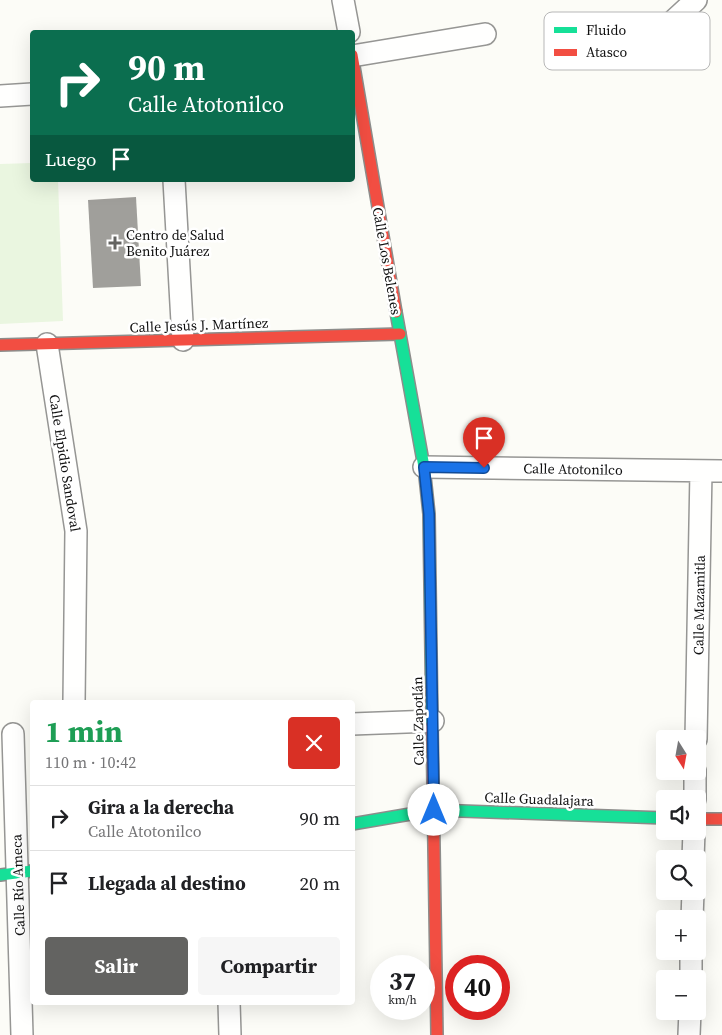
<!DOCTYPE html>
<html lang="es">
<head>
<meta charset="utf-8">
<style>
  :root { --surface:#fff; --page:#f6f6f6; --text:#202124; --muted:#757577; --line:#e0e0e0; --accent:#636361 }
  body { margin:0; font-family:"Source Serif 4",serif; background:var(--page); color:var(--text); height:100vh; display:flex; flex-direction:column; font-size:19px; white-space:nowrap }
  * { box-sizing:border-box; margin:0 }
  p { font-size:16px; color:var(--muted) }
  .icon { flex:none; width:28px; height:28px; fill:none; stroke:currentColor; stroke-width:2; stroke-linecap:round; stroke-linejoin:round }
  .map { position:relative; flex:1; overflow:hidden }
  .drawer { position:absolute; left:30px; top:700px; width:325px; height:305px; display:flex; flex-direction:column; background:var(--surface); border-radius:5px; box-shadow:0 5px 20px #0002 }
  .drawer>* { flex:none }
  .top-card { position:absolute; left:30px; top:30px; width:325px; height:152px; border-radius:5px; box-shadow:0 5px 20px #0002; background:#0b6e4f; color:#fff; overflow:hidden }
  .needle { width:32px; rotate:169deg }
  .controls { position:absolute; left:656px; top:730px; display:grid; gap:10px }
  .controls a { display:grid; place-items:center; width:50px; height:50px; border-radius:5px; background:var(--surface); box-shadow:0 5px 20px #0002; font-size:25px }
  .speed { position:absolute; left:370px; top:955px; display:flex; gap:10px; font-size:25px; font-weight:700; text-align:center }
  .speed>* { display:grid; place-content:center; width:65px; height:65px; border-radius:50%; background:var(--surface); box-shadow:0 5px 20px #0002; line-height:1 }
  .speed small { font-size:12px; font-weight:400 }
  .speed .limit { border:8px solid #d22; background:#fff; color:#111 }
  .pin { position:absolute; display:grid; place-items:center; width:42px; height:42px; color:#fff; margin:-51px -21px; border-radius:50% 50% 50% 0; rotate:-45deg; box-shadow:0 0 5px #0007 }
  .pin .icon { rotate:45deg }
  .me { position:absolute; width:55px; margin:-28px; rotate:0deg; stroke-linejoin:round; filter:drop-shadow(0 0 4px #0008) }
  .turn { display:flex; align-items:center; gap:18px; height:105px; padding:0 15px; font-size:22px }
  .turn .icon { width:65px; height:65px; stroke-width:2.5 }
  .turn b { display:block; font-size:35px; line-height:42px }
  .then { display:flex; align-items:center; height:48px; padding:0 15px; background:#0003; gap:10px; font-size:19px }
  .round { display:grid; place-items:center; flex:none; width:52px; height:52px; border-radius:5px; background:var(--page) }
  .overview { display:flex; align-items:center; justify-content:space-between; height:85px; padding:0 15px }
  h1 { font-size:30px; font-weight:700; line-height:38px; color:#1e9e55 }
  .primary-button { display:flex; gap:10px; margin-top:auto; padding:10px 15px }
  .primary-button a { flex:1; height:58px; border-radius:5px; background:var(--accent); color:#fff; font-size:20px; font-weight:700; line-height:58px; text-align:center }
  .primary-button a+a { background:var(--page); color:var(--text) }
  ul { padding:0; list-style:none }
  li { display:flex; align-items:center; gap:15px; height:65px; padding:0 15px; border-top:1px solid var(--line) }
  li div { flex:1 }
  li b { display:block; font-size:19px }
  li em { font-style:normal }
  .map>svg:first-child { display:block }
</style>
</head>
<body>
<div class="map">
<svg width="722" height="1035" viewBox="0 0 722 1035">
  <rect width="100%" height="100%" fill="#fcfcf7"/>
  <!-- pitch -->
  <path fill="#eaf6e0" d="M32,163V180H58L63,321L0,324V164Z"/>
  <!-- building -->
  <path fill="#a09f9b" d="M136,197L141,286L93,288L88,200Z"/>
  <g fill="none" stroke-linecap="round" stroke-linejoin="round">
    <!-- street casing -->
    <g stroke="#969694" stroke-width="24">
      <path id="street" d="M343,0L349,32
        M583,55L652,36L672,22L696,0
        M352,56L485,34
        M0,96L32,94
        M174,180L183,340
        M47,344L76,531L74,702
        M424,467L722,471
        M352,724L433,721
        M13,734L22,1035
        M696,739L701,471
        M695,799V771
        M693,859L694,831
        M692,919L693,891
        M691,979V951
        M229,1002L230,1035
        M689,1035L690,1011"/>
    </g>
    <!-- fast casing -->
    <g stroke="#8d8d8b" stroke-width="14">
      <path id="fast" d="M396,312L424,467L429,514L432,724
        M352,824L434,810L665,818
        M0,875L32,871"/>
    </g>
    <!-- jam casing -->
    <g stroke="#8d8d8b" stroke-width="14">
      <path id="jam" d="M352,55L396,312
        M0,345L400,334
        M432,724L437,1035
        M698,819H722"/>
    </g>
    <!-- street -->
    <use href="#street" stroke="#fffffe" stroke-width="21"/>
    <!-- fast -->
    <use href="#fast" stroke="#16e098" stroke-width="11"/>
    <!-- jam -->
    <use href="#jam" stroke="#f24e42" stroke-width="11"/>
  </g>
  <g fill="none" stroke-linecap="round" stroke-linejoin="round">
    <!-- route casing -->
    <g stroke="#114b97" stroke-width="12">
      <path id="route" d="M434,810L429,514L424,467L484,468"/>
    </g>
    <!-- route -->
    <use href="#route" stroke="#1a73e8" stroke-width="9"/>
  </g>
  <!-- markers -->
  <path fill="#636361" stroke="#fff" stroke-width="2" d="M112.5 235.5h5v5h5v5h-5v5h-5v-5h-5v-5h5z"/>
  <g text-anchor="middle" stroke-width="5" stroke-linejoin="round" paint-order="stroke">
    <!-- poi labels -->
    <g font-size="14" fill="#101010" stroke="#fff" text-anchor="start">
      <text x="126" y="240">Centro de Salud<tspan x="126" dy="16">Benito Juárez</tspan></text>
    </g>
    <!-- street labels -->
    <g font-size="14" fill="#101010" stroke="#fff">
      <text transform="translate(387 261) rotate(80)" y="5">Calle Los Belenes</text>
      <text transform="translate(199 325) rotate(-2)" y="5">Calle Jesús J. Martínez</text>
      <text transform="translate(65 463) rotate(81)" y="5">Calle Elpidio Sandoval</text>
      <text transform="translate(573 469) rotate(1)" y="5">Calle Atotonilco</text>
      <text transform="translate(699 605) rotate(-89)" y="5">Calle Mazamitla</text>
      <text transform="translate(418 721) rotate(-91)" y="5">Calle Zapotlán</text>
      <text transform="translate(539 799) rotate(2)" y="5">Calle Guadalajara</text>
      <text transform="translate(18 885) rotate(-92)" y="5">Calle Río Ameca</text>
    </g>
  </g>
  <!-- legend -->
  <rect x="544" y="12" width="166" height="58" rx="8" fill="#fff" stroke="#b7b7b7" stroke-width="1"/>
  <rect x="554" y="27" width="23" height="6" fill="#16e098"/>
  <rect x="554" y="49" width="23" height="7" fill="#f24e42"/>
  <g font-size="14" fill="#101010">
    <text x="586" y="35">Fluido</text>
    <text x="586" y="57">Atasco</text>
  </g>
</svg>
<div class="controls">
<a><svg class="needle" viewBox="-14 -14 28 28"><path d="M0-13l5 13h-10z" fill="#e53935"/><path d="M0 13l5-13h-10z" fill="#757577"/></svg></a>
<a><svg class="icon" aria-label="sound" viewBox="0 0 24 24"><path d="M4 9h4l5-4v14l-5-4H4zM17 9q2 3 0 6"/></svg></a>
<a><svg class="icon" aria-label="search" viewBox="0 0 24 24"><circle cx="10" cy="10" r="6"/><path d="M15 15l6 6"/></svg></a>
<a>+</a>
<a>−</a>
</div>
<div class="speed"><div>37<small>km/h</small></div><div class="limit">40</div></div>
<div class="pin" style="left:484px;top:468px;background:#d93025"><svg class="icon" aria-label="arrive" viewBox="0 0 24 24"><path d="M6 21V4h12l-3 4 3 4H6"/></svg></div>
<svg class="me" style="left:434px;top:810px" viewBox="-20 -20 40 40"><circle r="19" fill="#fff"/><path d="M0-13L10 11 0 6-10 11z" fill="#1a73e8"/></svg>
<div class="top-card">
<div class="turn"><svg class="icon" aria-label="right" viewBox="0 0 24 24"><path d="M7 20v-9h11M14 6l5 5-5 5"/></svg><div><b>90 m</b>Calle Atotonilco</div></div>
<div class="then">Luego<svg class="icon" aria-label="arrive" viewBox="0 0 24 24"><path d="M6 21V4h12l-3 4 3 4H6"/></svg></div>
</div>
<section class="drawer">
<div class="overview"><div><h1>1 min</h1><p>110 m · 10:42</p></div><a class="round" style="background:#d93025;color:#fff"><svg class="icon" aria-label="close" viewBox="0 0 24 24"><path d="M6 6l12 12M18 6L6 18"/></svg></a></div>
<ul>
<li><svg class="icon" aria-label="right" viewBox="0 0 24 24"><path d="M7 20v-9h11M14 6l5 5-5 5"/></svg><div><b>Gira a la derecha</b><p>Calle Atotonilco</p></div><em>90 m</em></li>
<li><svg class="icon" aria-label="arrive" viewBox="0 0 24 24"><path d="M6 21V4h12l-3 4 3 4H6"/></svg><div><b>Llegada al destino</b></div><em>20 m</em></li>
</ul>
<div class="primary-button"><a>Salir</a><a>Compartir</a></div>
</section>
</div>
</body>
</html>
